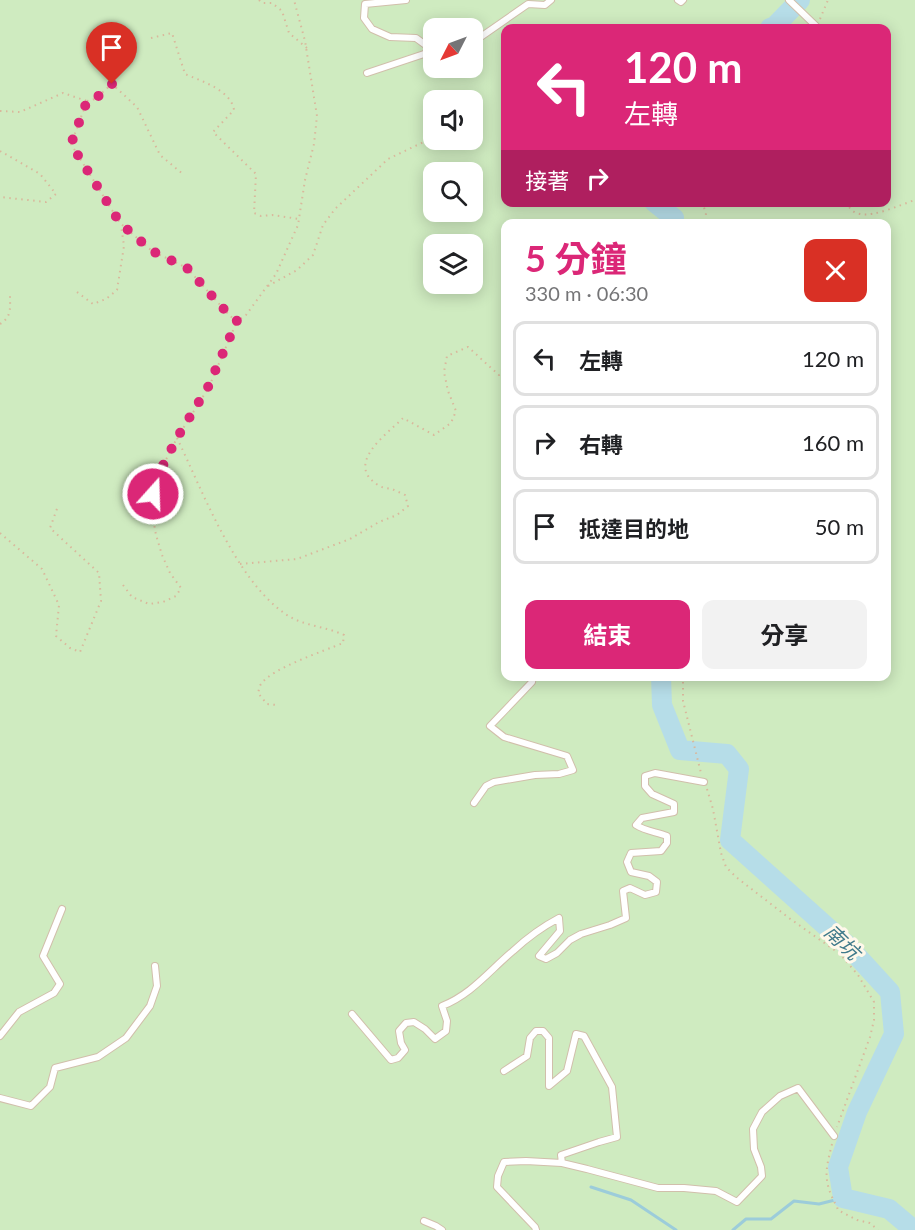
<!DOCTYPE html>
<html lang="zh-TW">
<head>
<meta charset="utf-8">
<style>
  :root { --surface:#fff; --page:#f2f2f2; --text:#202124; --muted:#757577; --line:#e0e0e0; --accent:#db2777 }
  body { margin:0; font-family:Lato,"Noto Sans TC",sans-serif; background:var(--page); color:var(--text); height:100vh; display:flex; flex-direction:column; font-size:22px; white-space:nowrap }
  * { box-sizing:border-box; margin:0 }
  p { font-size:20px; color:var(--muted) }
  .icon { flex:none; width:33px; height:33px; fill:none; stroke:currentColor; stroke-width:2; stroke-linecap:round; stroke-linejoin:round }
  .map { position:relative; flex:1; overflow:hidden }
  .details { position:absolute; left:501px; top:219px; width:390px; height:462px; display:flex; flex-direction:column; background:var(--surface); border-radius:12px; box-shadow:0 3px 15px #0003 }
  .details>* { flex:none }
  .top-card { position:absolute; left:501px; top:24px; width:390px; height:183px; border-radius:12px; box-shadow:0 3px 15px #0003; background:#db2777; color:#fff; overflow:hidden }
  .needle { width:39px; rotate:228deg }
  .controls { position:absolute; left:423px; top:18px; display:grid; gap:12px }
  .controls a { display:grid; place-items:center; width:60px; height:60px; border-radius:12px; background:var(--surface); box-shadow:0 3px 15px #0003; font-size:30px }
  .pin { position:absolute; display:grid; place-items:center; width:51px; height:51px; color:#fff; margin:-62px -26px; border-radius:50% 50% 50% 0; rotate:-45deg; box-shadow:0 0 6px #0007 }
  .pin .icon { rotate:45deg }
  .me { position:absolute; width:66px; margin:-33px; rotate:20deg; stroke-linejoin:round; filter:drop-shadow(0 0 4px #0008) }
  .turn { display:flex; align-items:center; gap:21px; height:126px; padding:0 24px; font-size:27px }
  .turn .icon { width:78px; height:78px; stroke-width:2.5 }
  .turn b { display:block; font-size:42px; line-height:51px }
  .then { display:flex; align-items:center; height:57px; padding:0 24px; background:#0003; gap:12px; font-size:22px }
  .round { display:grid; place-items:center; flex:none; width:63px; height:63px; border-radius:12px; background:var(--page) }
  .headline { display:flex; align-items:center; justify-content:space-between; height:102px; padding:0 24px }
  h1 { font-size:36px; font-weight:700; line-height:45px; color:var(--accent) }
  .button { display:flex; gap:12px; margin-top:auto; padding:12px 24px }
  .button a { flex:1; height:69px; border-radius:12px; background:var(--accent); color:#fff; font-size:24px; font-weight:700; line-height:69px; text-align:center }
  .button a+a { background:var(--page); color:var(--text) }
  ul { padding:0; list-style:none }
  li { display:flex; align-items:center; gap:18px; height:75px; margin:0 12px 9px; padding:0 12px; border:3px solid var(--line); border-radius:12px }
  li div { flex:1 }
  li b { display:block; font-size:22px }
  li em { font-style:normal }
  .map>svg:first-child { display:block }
</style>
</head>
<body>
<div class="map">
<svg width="915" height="1230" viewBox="0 0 915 1230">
  <rect width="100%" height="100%" fill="#fdf5e2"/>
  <!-- green -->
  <path fill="#cfebc0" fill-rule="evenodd" d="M0,0H915V1230H0ZM434,28H472V68H434ZM506,28H886V202H506ZM434,100H472V140H434ZM434,172H472V212H434ZM506,224H886V676H506ZM434,244H472V284H434Z"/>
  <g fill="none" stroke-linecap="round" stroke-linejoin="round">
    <!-- stream -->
    <path stroke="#9cccda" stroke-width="3" d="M591,1187L631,1200L676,1230
      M733,1230L746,1219H771L794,1201L819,1204L843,1198"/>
    <!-- river -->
    <path stroke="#b6dde8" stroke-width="20" d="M770,28L775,26L800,0
      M654,202L674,218L673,224
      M661,676L662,705L680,750L727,754L739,769L730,840L847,945L890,992L894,1034L857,1112L838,1167L843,1198L889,1209L914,1230"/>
    <!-- service casing -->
    <g stroke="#d1bfab" stroke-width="8">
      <path id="service" d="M678,0L681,2L683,0
        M789,0L816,26
        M472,43L528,4L545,5L551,0
        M367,73L424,54L431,49L416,38L390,37L372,29L364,18L365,4L406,0
        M474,803L486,786L494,782L535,775L559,774L573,770L567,756L504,737L490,726L532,682L533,676
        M352,1014L391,1060L398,1058L405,1050L401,1043L399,1031L406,1023L414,1022L425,1029L435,1039L446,1031L447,1021L442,1006C472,994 489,971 513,951C527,938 542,927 559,918L560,931L539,956L546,959L557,953L570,940L581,934L610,925L626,918L623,891L630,888L645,895L656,892L657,882L649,876L631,872L627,862L631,853L661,851L667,843V836C657,832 645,831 636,825L642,818L674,812V804L652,794L645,786V776L655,773L704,782
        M0,1036L19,1012L54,993L60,984L43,956L62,909
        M504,1071L527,1056L530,1038L536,1031H543L549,1038V1086L567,1071L576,1034L584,1036L612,1087L617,1137L599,1142L561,1155L562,1163
        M0,1098L31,1106L50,1087L55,1068L98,1057L126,1038L150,1006L157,986L155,966
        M424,1221L436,1226L442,1230
        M536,1230L535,1227L497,1187L498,1176L504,1162L526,1161L562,1163L587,1169L658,1188H684L716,1191L737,1202L762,1176L761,1167L754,1149L753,1129L762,1112L780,1096L798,1088L834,1136"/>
    </g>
    <!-- path -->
    <path stroke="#d9b89c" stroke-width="2" stroke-dasharray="1.5 4.5" stroke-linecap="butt" d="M259,0L262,3H272L282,11L289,33L307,48
      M820,19L828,0
      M151,38L172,33L185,74C201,81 231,90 234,110L213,132L256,174L254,213L261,216L272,215L299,219
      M87,101L95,99L112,84L137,107L160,155L184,175
      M0,111L20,112L63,93L87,101L71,144L120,223L152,251L187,268L230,316L237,321L246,315L276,274L298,225L305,180L314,144L317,116L305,41L294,0
      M0,151L40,174L56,194L46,202L0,197
      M702,202L706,213L705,224
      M846,202C849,208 853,213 860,214C874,217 900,205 915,200
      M268,286L297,270L313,255L323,225L335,209L388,159L432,138
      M77,292L93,304L106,299L117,290L124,246L121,225
      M0,324C12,317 10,307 10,295
      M177,438C203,492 235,578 284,613C301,626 325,626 344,635L343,643C324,651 272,668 261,684C259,687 259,690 258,693L267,704L277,705
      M0,533L42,569L59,605L56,636L70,648L80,652L101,601L99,573L50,528L58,506
      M240,564L297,559L350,539L379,522L397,515L408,506L405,495C401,493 396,491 392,489C387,488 382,488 378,485C344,464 387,434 403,418L434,435L451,423L456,411L448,391L444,372L447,356L468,347L499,375L506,363
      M123,585L132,597L149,604L163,602L176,596L181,588L170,573L162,555L156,535L151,507L155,481L177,438L209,387L237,321
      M683,676V701L701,773
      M707,789L713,809L721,853L726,867L736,877L789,918L840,954L858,975L874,1002V1020L870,1037L837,1127
      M832,1144C825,1172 823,1181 837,1207L838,1210L857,1220L870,1223L878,1230"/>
    <!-- service -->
    <use href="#service" stroke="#fff" stroke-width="6"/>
  </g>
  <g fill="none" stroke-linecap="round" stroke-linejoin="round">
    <!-- route -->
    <path stroke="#db2777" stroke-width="10" stroke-dasharray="0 18" d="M112,84L95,99L87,101L71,144L120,223L152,251L187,268L230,316L237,321L208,387L177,438L155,481L153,494"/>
  </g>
  <g text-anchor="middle" stroke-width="6" stroke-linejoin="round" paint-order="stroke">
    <!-- water labels -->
    <g font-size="20" font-style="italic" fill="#407a8b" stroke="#fff8ea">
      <text transform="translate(842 942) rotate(44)" y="7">南坑</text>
    </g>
  </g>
</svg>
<div class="controls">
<a><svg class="needle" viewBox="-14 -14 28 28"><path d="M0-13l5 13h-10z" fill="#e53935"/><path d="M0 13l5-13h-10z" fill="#757577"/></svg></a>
<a><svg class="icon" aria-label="sound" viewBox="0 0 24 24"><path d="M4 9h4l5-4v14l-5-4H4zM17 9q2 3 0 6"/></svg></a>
<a><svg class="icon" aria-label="search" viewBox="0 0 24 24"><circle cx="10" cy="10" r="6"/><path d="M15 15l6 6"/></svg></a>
<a><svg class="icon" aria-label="layers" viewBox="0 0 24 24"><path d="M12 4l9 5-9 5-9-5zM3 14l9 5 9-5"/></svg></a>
</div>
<div class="pin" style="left:112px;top:84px;background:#d93025"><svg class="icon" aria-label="arrive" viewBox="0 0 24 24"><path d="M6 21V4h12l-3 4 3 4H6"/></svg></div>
<svg class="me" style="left:153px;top:494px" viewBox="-20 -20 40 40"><circle r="17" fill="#db2777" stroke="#fff" stroke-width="3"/><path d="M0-11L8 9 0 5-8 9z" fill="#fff"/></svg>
<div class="top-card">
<div class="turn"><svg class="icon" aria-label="left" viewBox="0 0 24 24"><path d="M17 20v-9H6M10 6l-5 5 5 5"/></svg><div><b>120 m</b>左轉</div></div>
<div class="then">接著<svg class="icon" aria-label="right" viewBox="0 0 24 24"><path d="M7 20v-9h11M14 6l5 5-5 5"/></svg></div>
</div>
<section class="details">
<div class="headline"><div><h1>5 分鐘</h1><p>330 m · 06:30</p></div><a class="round" style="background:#d93025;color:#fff"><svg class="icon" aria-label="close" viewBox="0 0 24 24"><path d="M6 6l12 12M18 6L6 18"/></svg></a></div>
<ul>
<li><svg class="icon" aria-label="left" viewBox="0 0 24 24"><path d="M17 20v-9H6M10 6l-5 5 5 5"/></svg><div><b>左轉</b></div><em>120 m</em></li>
<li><svg class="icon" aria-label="right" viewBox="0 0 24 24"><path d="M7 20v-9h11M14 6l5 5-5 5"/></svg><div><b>右轉</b></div><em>160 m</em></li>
<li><svg class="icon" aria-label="arrive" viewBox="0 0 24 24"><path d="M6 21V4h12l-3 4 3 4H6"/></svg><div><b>抵達目的地</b></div><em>50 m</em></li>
</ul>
<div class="button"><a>結束</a><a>分享</a></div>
</section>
</div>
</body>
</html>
